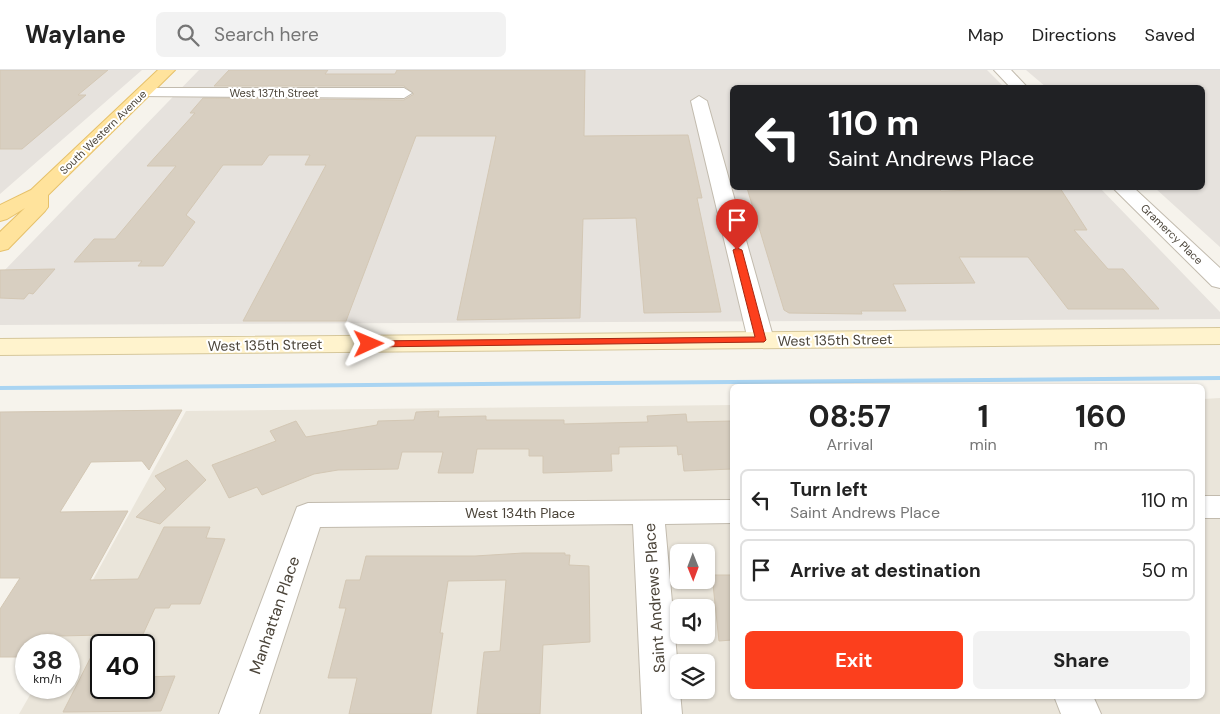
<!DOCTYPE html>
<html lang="en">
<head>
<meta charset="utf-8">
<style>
  :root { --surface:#fff; --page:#f2f2f2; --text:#222; --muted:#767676; --line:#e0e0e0; --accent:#fc3f1d }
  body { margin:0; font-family:"DM Sans",sans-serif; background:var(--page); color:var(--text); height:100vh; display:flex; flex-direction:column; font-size:19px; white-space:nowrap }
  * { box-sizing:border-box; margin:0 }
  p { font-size:16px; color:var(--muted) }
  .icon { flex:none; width:28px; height:28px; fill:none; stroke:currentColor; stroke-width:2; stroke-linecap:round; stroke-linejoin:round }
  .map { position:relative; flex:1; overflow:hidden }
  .side { position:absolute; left:730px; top:314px; width:475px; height:315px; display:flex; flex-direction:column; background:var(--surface); border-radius:8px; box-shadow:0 1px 4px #0004 }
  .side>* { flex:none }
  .banner { position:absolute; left:730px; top:15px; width:475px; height:105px; border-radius:8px; box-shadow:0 1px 4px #0004; background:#202124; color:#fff; overflow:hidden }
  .needle { width:32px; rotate:179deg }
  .fabs { position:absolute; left:670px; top:474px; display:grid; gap:10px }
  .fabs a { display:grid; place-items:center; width:45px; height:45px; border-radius:8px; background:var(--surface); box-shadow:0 1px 4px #0004; font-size:25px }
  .speed { position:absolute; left:15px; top:564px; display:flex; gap:10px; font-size:25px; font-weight:700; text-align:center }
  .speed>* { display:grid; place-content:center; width:65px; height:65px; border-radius:50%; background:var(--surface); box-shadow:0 1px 4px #0004; line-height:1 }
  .speed small { font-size:12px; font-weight:400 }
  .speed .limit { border:2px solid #111; border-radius:8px; background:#fff; color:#111 }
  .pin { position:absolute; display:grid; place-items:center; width:42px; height:42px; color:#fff; margin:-51px -21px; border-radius:50% 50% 50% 0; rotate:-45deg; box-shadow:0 0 5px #0007 }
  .pin .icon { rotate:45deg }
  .me { position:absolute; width:55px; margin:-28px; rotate:89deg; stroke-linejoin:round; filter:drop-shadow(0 0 4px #0008) }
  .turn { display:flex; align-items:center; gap:18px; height:105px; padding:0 15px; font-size:22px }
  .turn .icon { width:65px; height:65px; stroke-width:2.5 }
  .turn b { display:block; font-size:35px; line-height:42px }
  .eta { display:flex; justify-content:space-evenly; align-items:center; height:85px; text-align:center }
  .eta b { font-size:30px; font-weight:700; line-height:35px }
  .button { display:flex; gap:10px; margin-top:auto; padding:10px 15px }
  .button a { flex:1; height:58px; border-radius:8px; background:var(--accent); color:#fff; font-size:20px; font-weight:700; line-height:58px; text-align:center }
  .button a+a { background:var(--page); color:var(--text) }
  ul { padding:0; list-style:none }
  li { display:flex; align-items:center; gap:15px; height:62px; margin:0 10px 8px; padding:0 5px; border:2px solid var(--line); border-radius:8px }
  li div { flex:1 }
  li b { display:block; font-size:19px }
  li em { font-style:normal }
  header { display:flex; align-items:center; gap:30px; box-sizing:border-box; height:70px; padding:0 25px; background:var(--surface); border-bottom:1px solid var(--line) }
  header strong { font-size:24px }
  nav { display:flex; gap:28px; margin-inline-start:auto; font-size:18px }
  .search { width:350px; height:45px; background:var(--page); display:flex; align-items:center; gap:12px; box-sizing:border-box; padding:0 18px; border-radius:8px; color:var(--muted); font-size:19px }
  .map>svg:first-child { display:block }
</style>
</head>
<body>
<header>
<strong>Waylane</strong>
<div class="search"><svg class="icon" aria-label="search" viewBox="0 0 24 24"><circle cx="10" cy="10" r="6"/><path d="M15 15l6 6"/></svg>Search here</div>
<nav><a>Map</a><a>Directions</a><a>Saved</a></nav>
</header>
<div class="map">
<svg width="1220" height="644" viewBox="0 0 1220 644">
  <rect width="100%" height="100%" fill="#f6f3ec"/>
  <!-- residential -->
  <path fill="#eae5da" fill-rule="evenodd" d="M1220,328V644H19L34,618H69V575H57L186,341L732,335V626H1202L1203,329ZM679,482H706V510H679ZM679,538H706V565H679ZM101,575H144V618H101ZM679,592H706V620H679Z"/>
  <!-- industrial -->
  <path fill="#e6e2dd" d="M0,0H142L0,124Z
    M199,0H987L1004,17L732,18V118H1100L1220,242V249L0,255V205Z
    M1026,0H1220V177L1155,118H1202V18L1046,17Z"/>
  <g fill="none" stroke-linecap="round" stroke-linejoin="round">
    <!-- stream -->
    <path fill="#a9d4f2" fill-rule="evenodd" d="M1220,306V310L0,320V316Z"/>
  </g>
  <!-- building -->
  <path fill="#d8cfc1" stroke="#d3c7b4" d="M0,0H108L78,25H86L22,79H0Z
    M229,0H328L325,4H395L397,0H585L584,66L688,65L702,128H697L721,242L644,243L636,148L583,149L580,248L457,250L496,66H416L346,251H243L326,95H305L310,85H269L262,95H223L186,145L195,152L163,196H138L142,191L74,192L94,169H115L176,96H147L195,43H190L203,28L404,30L414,24L404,16H214Z
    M747,118H938L941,121L1060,118L1087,160H1074L1108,199H1123L1159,239H1068L1028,187H959L975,213L893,214L906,241H861L862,244L789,243L784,240Z
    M55,199L33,224L29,223L24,229L0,228V200Z
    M182,340L149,400L142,391L91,392L60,442L128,441L90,510L138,509L164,457H210L206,468L225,469L200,534H171L169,538H155L138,575H101V618H144V607L175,606L161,641L63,642L102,565L59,566L54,575H26V587H0V539L20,508H0V342Z
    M439,341L438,347L486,346V350H564V354L648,352L647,346L666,345L686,344L687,352L732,351V399L684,401L682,384L678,385L677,376L619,377V384H611L612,401L543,403V386H529V379H477L473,403H438L443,382H402L398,399L338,400L314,404L262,425L257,417L229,428L212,395L276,371L270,361L296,351L306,367L377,355L378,351L414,350L416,342Z
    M187,390L206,410L160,454L136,447L166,419L155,406Z
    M523,483H565V485H570L569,495L589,496L590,572L543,575L540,644H477L484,582L500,581L506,510L448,511L440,563H443L431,644H349L357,608H328L346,538H339L346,510H360L366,486H475Z
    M712,505H732V570L719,571Z"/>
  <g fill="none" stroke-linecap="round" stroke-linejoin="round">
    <!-- street casing -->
    <g stroke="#c2bbae" stroke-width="2">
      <path id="street" d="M994,0H1011L1028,18H1011Z
        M144,18H404L412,23L404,28L138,26L136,23L138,20Z
        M699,26L707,31L774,270L770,275L761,278L752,275L748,270L691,31Z
        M1113,118H1134L1220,198V218L1212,216Z
        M1202,426H1220V448H1202Z
        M732,430V453L665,454L682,644H642L633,454L320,457L259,644H219L297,437L308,433Z
        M1054,626H1093L1101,644H1061Z"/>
    </g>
    <!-- secondary casing -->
    <g stroke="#d6c79b" stroke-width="2">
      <path id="secondary" d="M1220,258V274L0,285V269Z"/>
    </g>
    <!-- primary casing -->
    <g stroke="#e6c16a" stroke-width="2">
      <path id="primary" d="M158,0H175L48,125V137L45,141L8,179L0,181V162L25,138L7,149L0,151V135L31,120Z"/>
    </g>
    <!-- street -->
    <use href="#street" fill="#fff" fill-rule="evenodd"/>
    <!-- secondary -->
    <use href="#secondary" fill="#fff3cd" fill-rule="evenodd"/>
    <!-- primary -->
    <use href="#primary" fill="#ffe39c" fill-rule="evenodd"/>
  </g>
  <!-- route -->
  <path fill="#fc3f1d" stroke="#a42913" d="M737,178L742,180L766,270L764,272L369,277L363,274L369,271L755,267L733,180Z"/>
  <g text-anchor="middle" stroke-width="4" stroke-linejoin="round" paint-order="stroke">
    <!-- far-street labels -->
    <g font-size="11" fill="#4b4439" stroke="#fff">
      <text x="274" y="27">West 137th Street</text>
      <text transform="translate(103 62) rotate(-44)" y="4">South Western Avenue</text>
      <text transform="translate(1172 164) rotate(44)" y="4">Gramercy Place</text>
    </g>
    <!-- street labels -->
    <g font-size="14" fill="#4b4439" stroke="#fff">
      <text transform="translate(835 270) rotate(-1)" y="5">West 135th Street</text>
      <text transform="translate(265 275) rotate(-1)" y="5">West 135th Street</text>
      <text x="520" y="448">West 134th Place</text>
    </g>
    <!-- near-street labels -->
    <g font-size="16" fill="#4b4439" stroke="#fff">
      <text transform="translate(654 528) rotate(-94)" y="6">Saint Andrews Place</text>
      <text transform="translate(274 545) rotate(-71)" y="6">Manhattan Place</text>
    </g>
  </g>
</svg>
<div class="fabs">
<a><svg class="needle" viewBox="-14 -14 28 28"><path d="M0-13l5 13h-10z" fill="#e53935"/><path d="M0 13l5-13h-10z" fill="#767676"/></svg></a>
<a><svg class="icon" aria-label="sound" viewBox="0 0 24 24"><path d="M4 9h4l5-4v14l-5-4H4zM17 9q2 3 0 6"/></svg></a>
<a><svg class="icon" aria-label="layers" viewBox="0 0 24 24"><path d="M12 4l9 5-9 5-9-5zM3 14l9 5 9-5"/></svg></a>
</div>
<div class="speed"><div>38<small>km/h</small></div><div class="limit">40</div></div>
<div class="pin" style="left:737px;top:180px;background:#d93025"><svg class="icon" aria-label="arrive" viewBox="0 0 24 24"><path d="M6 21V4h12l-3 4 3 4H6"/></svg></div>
<svg class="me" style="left:369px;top:274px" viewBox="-20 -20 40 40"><path d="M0-17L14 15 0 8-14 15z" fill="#fc3f1d" stroke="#fff" stroke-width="4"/></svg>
<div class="banner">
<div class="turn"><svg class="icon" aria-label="left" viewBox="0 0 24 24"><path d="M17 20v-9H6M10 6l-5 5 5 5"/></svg><div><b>110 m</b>Saint Andrews Place</div></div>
</div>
<section class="side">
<div class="eta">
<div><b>08:57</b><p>Arrival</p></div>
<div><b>1</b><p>min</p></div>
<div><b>160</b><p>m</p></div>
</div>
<ul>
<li><svg class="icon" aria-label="left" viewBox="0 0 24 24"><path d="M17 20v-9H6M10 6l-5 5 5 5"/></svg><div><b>Turn left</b><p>Saint Andrews Place</p></div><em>110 m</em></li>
<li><svg class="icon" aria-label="arrive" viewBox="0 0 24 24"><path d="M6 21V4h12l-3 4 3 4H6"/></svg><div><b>Arrive at destination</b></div><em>50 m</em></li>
</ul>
<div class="button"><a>Exit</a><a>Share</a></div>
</section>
</div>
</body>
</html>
